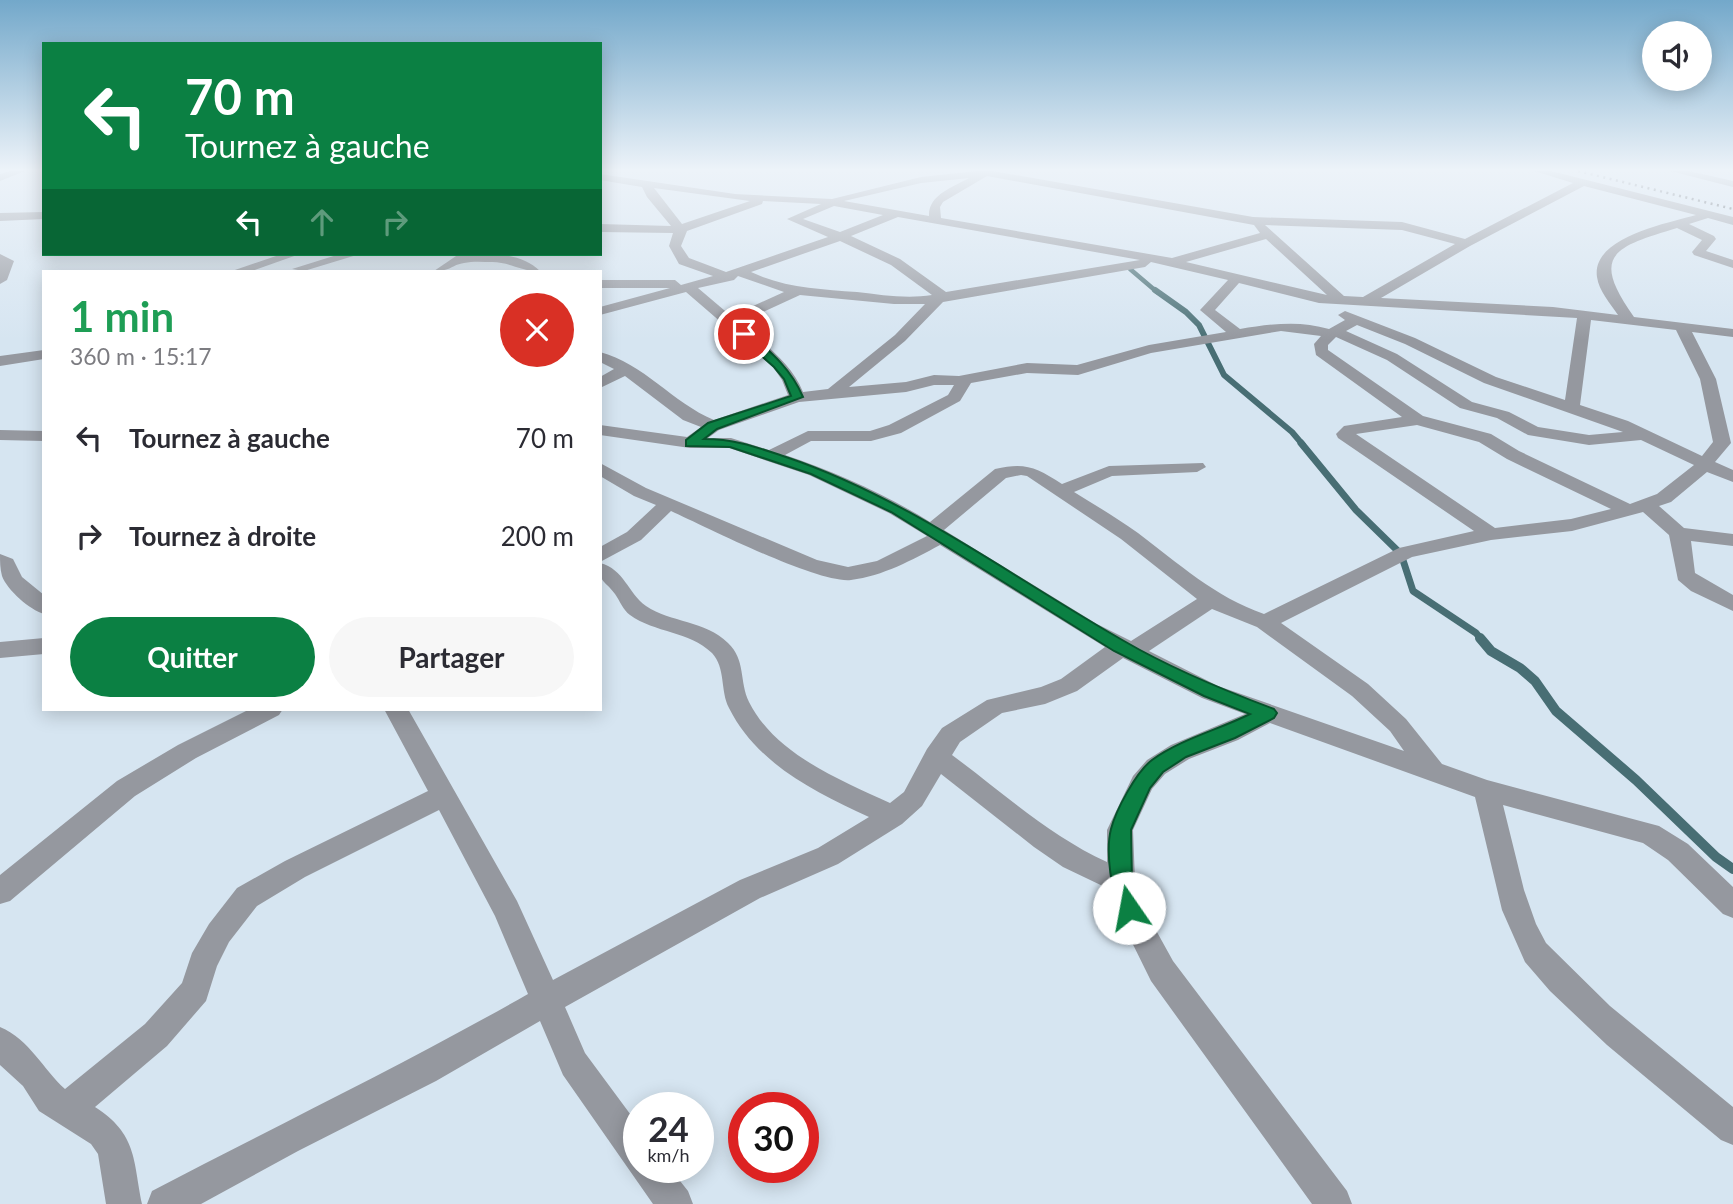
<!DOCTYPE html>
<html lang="fr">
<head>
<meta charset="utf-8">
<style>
  :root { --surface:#fff; --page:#f7f7f7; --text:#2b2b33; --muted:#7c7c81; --accent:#0b8043 }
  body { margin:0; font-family:Lato,sans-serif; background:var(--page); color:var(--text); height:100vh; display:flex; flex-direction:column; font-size:26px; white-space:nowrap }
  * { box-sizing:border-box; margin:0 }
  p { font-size:23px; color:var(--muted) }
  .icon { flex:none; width:38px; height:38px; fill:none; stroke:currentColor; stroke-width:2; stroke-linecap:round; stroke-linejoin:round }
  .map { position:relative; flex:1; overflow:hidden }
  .side { position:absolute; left:42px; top:270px; width:560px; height:441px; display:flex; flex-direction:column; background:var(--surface); border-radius:0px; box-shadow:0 4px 18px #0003 }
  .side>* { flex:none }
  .banner { position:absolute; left:42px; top:42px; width:560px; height:214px; border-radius:0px; box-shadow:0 4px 18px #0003; background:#0b8043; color:#fff; overflow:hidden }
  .fabs { position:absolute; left:1642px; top:21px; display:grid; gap:14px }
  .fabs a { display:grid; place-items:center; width:70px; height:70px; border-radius:50%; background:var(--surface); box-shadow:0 4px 18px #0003; font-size:35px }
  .speed { position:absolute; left:623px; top:1092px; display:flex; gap:14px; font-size:35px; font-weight:700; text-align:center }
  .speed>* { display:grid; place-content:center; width:91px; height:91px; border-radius:50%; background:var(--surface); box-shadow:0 4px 18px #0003; line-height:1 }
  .speed small { font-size:18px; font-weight:400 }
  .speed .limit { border:10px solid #d22; background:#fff; color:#111 }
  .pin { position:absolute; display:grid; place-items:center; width:60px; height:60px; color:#fff; margin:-30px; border:4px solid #fff; border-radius:50%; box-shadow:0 2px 7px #0007 }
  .me { position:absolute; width:77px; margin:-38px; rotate:348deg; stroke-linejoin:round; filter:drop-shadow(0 0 5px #0008) }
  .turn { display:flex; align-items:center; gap:24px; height:147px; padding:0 28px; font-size:32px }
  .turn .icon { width:91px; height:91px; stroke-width:2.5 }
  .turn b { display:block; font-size:49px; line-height:60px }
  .lanes { display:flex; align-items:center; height:66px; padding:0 28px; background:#0003; justify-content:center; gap:35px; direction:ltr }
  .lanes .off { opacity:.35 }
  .round { display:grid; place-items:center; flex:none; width:74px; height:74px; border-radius:37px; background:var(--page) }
  .head { display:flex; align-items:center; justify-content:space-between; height:119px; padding:0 28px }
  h1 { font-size:42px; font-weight:700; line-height:52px; color:#1e9e55 }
  .action { display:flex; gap:14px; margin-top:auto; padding:14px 28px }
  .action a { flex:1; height:80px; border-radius:42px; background:var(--accent); color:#fff; font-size:28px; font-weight:700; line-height:80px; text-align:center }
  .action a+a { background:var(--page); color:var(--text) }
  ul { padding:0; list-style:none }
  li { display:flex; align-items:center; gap:21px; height:98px; padding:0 28px }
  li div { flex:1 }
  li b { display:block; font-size:26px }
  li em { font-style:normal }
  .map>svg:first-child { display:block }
</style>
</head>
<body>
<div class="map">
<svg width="1733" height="1204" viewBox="0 0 1733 1204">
  <rect width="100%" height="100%" fill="#d6e5f1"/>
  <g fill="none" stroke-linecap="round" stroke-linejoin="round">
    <!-- stream-far3 -->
    <path stroke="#486e74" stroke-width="4.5" d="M1130,269L1157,292"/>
    <!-- stream-far2 -->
    <path stroke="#486e74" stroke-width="6" d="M1155,290L1186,312L1199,325L1224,375L1292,432L1303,445"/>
    <!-- stream-far1 -->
    <path stroke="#486e74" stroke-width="7" d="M1301,443L1356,510L1401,554L1413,591L1476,633L1482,640"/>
    <!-- stream -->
    <path stroke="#486e74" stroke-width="10" d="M1480,638L1491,651L1520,668L1535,681L1556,711L1636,780L1716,857L1733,869"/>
    <!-- street -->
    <path fill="#95989f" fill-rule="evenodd" d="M10,171H25L0,181V174Z
      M976,171H993L1253,217L1402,222L1465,239L1573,183L1534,171H1551L1733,217V225L1708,218L1689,224L1714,236L1716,239L1706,251L1733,260V268L1694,255L1692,252L1702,240L1677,228C1615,247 1589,254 1634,317L1733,329V337L1692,332L1716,379L1731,443L1715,462L1733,470V482L1707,472L1671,502L1659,506L1684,528L1733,534V546L1691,541L1695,573L1733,595V611L1691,591L1678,580L1669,535L1643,512L1572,531L1491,540L1412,557L1281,623L1368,684L1406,719L1442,764L1487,780L1659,826L1688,844L1733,887V918L1723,914L1668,860L1643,843L1503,805L1524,890L1536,924L1546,943L1610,1006L1733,1107V1145L1721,1140L1607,1045L1550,991L1525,962L1502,910L1475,797L1270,723L1238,740L1189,759L1165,774L1152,789L1133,830L1135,881L1142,905L1173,961L1347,1191L1352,1204H1312L1151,981L1115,908L1109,889L1063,867L1034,847L941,774L922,806L902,824L838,864L760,898L565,1007L585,1053L639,1126V1167H669L688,1191L693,1204H653L563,1075L540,1021L436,1081L298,1151L201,1204H147L152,1191C278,1125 405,1064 528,994L495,916L439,810L305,877L257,906L229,942L217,966L206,1001L167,1046L95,1107C137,1134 133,1159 142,1204H106L98,1154L91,1144L39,1111L23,1086L0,1065V1027C30,1040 43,1069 65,1089L145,1024L182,983L192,953L209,924L237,888L285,861L428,791L384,709H408L517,901L553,980L740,880L818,848L869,817C815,792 757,764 729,708C720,691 726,668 712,653C689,631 655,633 630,615C623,610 620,601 615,594C603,578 600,585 600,563C624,569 628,593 646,606C671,623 705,620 728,643C746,660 739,681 749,702C775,754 840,780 890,803L904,792L927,749L942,728L987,700L1041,687L1061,679L1105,647L940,545C912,560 883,576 851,580C818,584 706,527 671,511L641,540L600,562V547L627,532L656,505L634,496L600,476V463L646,488L817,560L848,567L877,561L927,536L889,513L809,475L729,448H690L600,435V425L687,437L701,427L683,420L625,376L600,388V377L614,369L600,362V352C643,363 673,403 714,420L788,395L782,380L773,367L686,292L600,315V307L670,288H600V280H675L681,285L713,276L679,264L669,246L673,233L600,232V224L671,226L647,197L642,187L600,180V174L735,194L832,199L921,177ZM987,176L1254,225L1260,233L1172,258L941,218L940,207L943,202ZM969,178C953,187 928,195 929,216L844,201L921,183ZM1584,186L1696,215C1669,223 1591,237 1597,277C1599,291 1610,303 1618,315L1553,307L1381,298L1470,246ZM654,188L750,201L682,224ZM763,201L821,204L787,219L828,237L726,272L689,258L681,246L687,231L762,204ZM834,206L883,215L840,232L803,219ZM898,217L1140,260L946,292L900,259L851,236ZM1265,225L1402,230L1455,244L1363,297L1344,296ZM1266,239L1327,295L1186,262ZM840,241L891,265L932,295C907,299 882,295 857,292C820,289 785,288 751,272ZM1151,262L1228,280L1200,310L1226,332L1149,345L1077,365L1027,363L959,376L934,375L906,382L849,387L905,341L943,302L1145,267ZM738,276L784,292L731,316L698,288L734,280ZM1239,283L1319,303L1577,318L1565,400L1496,377L1415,338L1345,311L1338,315L1345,320L1329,329C1299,320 1271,324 1240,329L1215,310ZM800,295L894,304H925L895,335L828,389L803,392C791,362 763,343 739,323ZM1591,320L1676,330L1700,379L1713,442L1702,456L1628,421L1580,405ZM1357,325L1405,344L1484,383L1623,432L1589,435L1538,427L1509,412L1472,402L1397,354L1346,331ZM1281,331L1321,336L1314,344L1316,355L1402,417L1344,426L1336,434L1338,438L1474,531L1399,548L1264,614C1215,597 1178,563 1138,533C1117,518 1095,505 1074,492L1112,476L1197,472L1206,467L1203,463L1109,466L1062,484C1036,467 1025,462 995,469L930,522C885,494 835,472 785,455L811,441H871L901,433L960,401L971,383L1027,373L1078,375L1151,353ZM1336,337L1387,360L1460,408L1497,418L1528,435L1589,445L1641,440L1694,465L1657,494L1630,504L1519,451L1491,434L1423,416L1328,350V345ZM934,385H954L948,395L889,425L870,431H808L769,450L731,438H708L719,430L799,402L906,392ZM1417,425L1479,442L1507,459L1611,509L1571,519L1495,528L1356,434ZM1021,475L1027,476L1121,539L1197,599L1131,641L1097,624L944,530L1006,478ZM1212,609L1257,627L1352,696L1390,731L1404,751L1218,686L1149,651ZM1123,658L1202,698L1245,714L1171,745L1147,760L1133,776L1107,830V862C1050,836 1002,792 952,755L960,742L1002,713L1045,704L1077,691Z
      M1670,171H1689L1733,181V187Z
      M44,212V219L0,221V213Z
      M0,254L14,261L7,280L0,284Z
      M282,254L297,255L252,271H232Z
      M340,254H360L304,271L292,269Z
      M459,254C484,254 519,250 540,271C522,272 510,262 492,262C483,262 473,261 464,263C451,265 452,271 434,271Z
      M44,350V359L0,366V356Z
      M0,430L44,431V441L0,440Z
      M0,554L13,559L22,577L44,595V614C30,610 7,590 2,576C0,569 0,561 0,554Z
      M44,638V654L0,658V642Z
      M250,709H283L279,715L196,758L135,796L10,901L0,904V875L117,781L178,745Z"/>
    <!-- rail -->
    <path stroke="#424950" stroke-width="2.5" stroke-dasharray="2 4.5" stroke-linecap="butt" d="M1578,171L1733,209"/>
  </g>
  <!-- sky -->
  <linearGradient id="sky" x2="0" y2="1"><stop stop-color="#73a8ca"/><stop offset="0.5" stop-color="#edf3f9"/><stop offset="1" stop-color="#edf3f9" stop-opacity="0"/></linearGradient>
  <rect width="1733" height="340" fill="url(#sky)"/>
  <!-- route -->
  <path fill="#0b8043" stroke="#07532c" stroke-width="2" d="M740,332H748C771,352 791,369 803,397L717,429L704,439C735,439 756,447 786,457C908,498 1013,578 1124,641C1172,669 1223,690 1274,709L1277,713L1274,718L1235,738L1186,757L1163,772L1150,788L1131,830L1132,881L1139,908L1136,915L1129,918L1121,915C1112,894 1105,852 1111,829C1116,810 1136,772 1152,760C1181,739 1218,730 1250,714L1204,696L1114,651L891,512L811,474L730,447L686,446V440L708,423L791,396L784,379L774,367L740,337Z"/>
</svg>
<div class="fabs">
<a><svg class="icon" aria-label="sound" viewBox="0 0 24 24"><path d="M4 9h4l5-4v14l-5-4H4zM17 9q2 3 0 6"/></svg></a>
</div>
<div class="speed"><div>24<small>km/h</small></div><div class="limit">30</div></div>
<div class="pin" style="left:744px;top:334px;background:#d93025"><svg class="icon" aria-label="arrive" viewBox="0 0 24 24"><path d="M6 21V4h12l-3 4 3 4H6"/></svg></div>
<svg class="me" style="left:1129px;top:908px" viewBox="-20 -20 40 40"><circle r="19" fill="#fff"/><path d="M0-13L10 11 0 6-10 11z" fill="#0b8043"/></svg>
<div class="banner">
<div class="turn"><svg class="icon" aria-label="left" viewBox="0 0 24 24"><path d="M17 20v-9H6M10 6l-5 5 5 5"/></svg><div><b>70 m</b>Tournez à gauche</div></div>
<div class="lanes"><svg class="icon" aria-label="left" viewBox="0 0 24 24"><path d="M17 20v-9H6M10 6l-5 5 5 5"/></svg><svg class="icon off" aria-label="ahead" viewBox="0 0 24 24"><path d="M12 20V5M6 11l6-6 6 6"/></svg><svg class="icon off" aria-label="right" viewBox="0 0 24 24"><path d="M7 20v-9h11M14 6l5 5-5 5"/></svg></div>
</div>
<section class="side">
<div class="head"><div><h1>1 min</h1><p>360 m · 15:17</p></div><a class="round" style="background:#d93025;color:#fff"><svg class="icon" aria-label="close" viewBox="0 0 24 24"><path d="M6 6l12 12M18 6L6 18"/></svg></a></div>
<ul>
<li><svg class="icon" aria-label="left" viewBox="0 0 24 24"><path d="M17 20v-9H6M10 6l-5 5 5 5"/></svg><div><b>Tournez à gauche</b></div><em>70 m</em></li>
<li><svg class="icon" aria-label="right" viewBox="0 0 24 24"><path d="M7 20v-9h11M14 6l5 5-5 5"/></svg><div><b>Tournez à droite</b></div><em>200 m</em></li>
</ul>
<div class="action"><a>Quitter</a><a>Partager</a></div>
</section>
</div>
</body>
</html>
